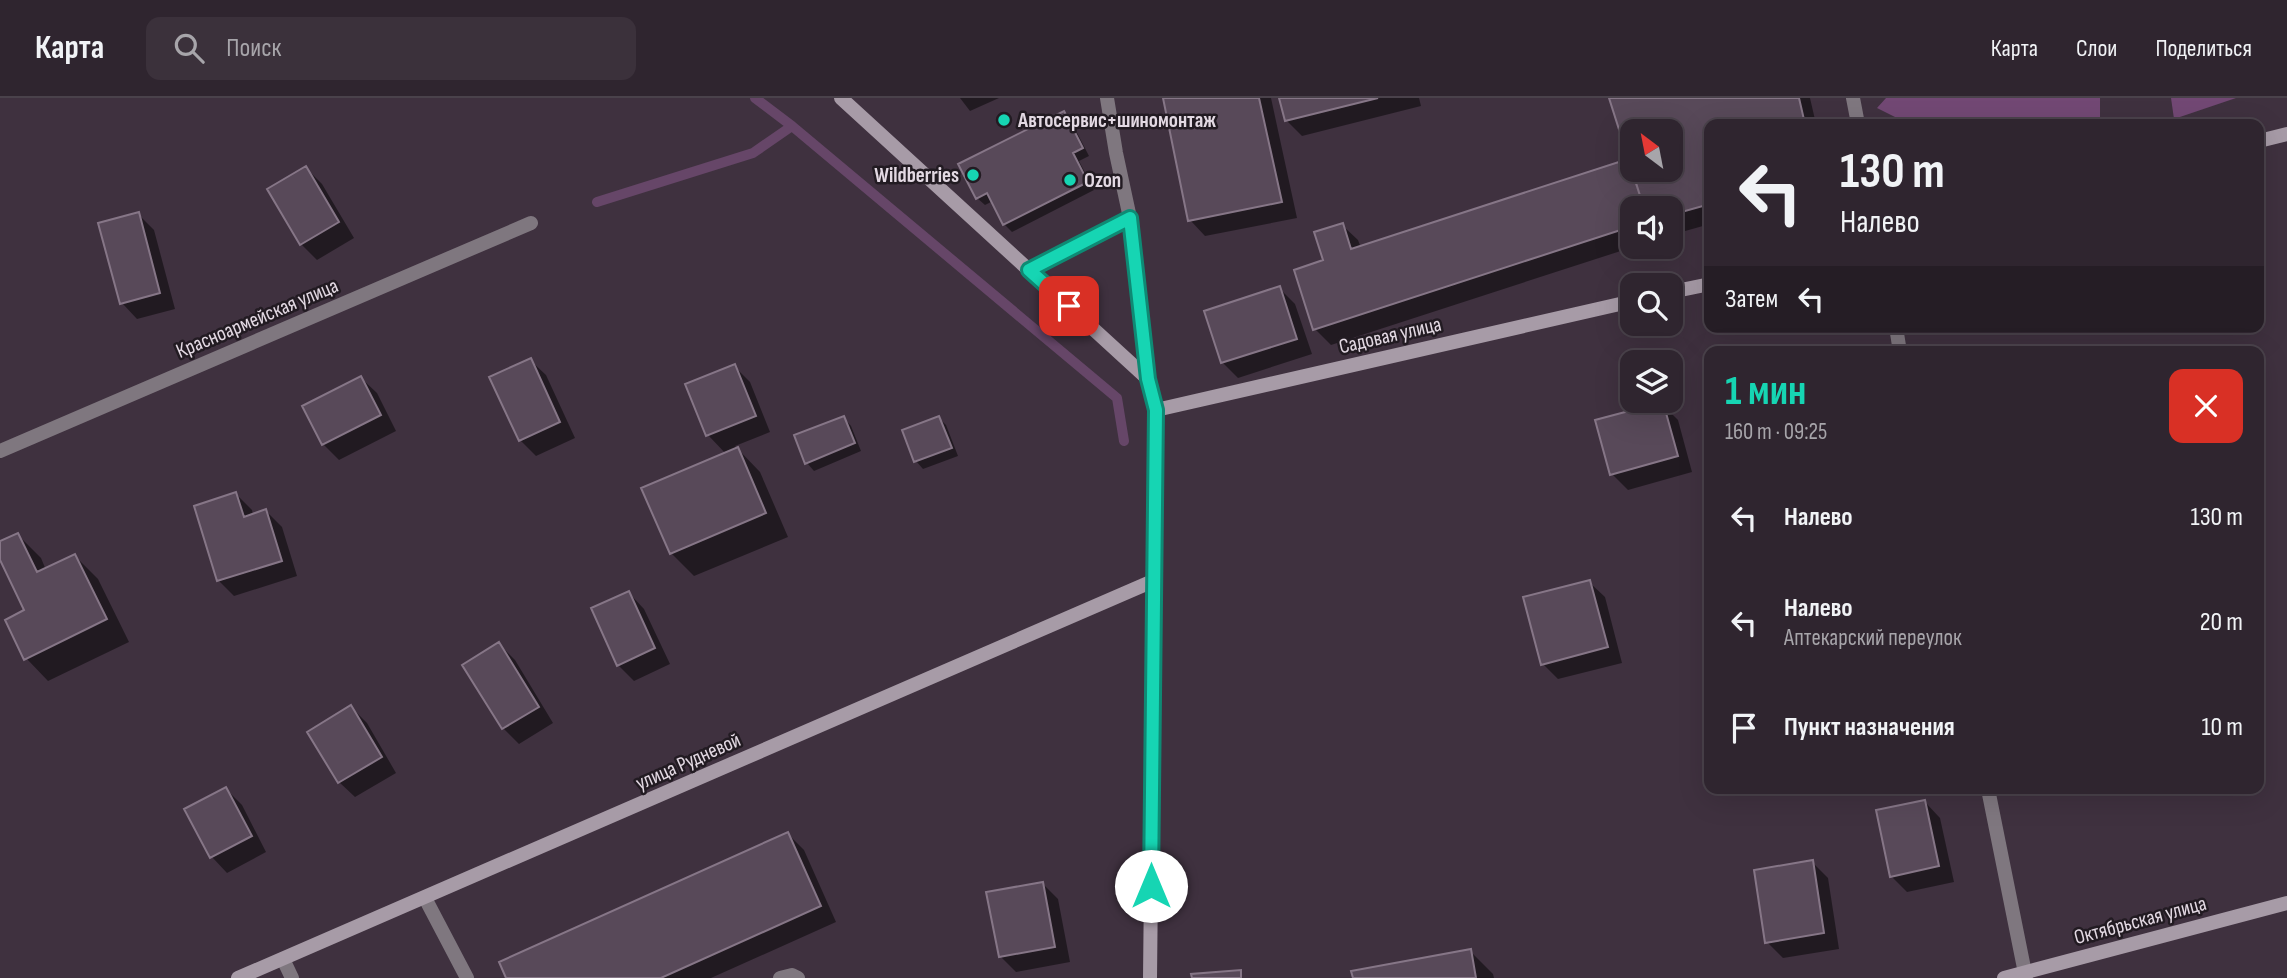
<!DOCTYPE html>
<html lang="ru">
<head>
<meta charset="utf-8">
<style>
  :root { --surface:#2f252f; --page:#3b313b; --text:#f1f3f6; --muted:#a7a5aa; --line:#4a424b; --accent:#16d5b3 }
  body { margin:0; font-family:"Sofia Sans Condensed",sans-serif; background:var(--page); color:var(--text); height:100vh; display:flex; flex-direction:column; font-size:26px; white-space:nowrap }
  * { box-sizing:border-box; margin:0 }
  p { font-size:23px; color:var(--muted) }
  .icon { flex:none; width:38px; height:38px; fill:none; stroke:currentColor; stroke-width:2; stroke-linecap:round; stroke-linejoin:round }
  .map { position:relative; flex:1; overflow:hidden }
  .details { position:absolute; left:1704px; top:248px; width:560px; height:448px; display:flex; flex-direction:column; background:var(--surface); border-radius:14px; box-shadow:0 7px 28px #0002,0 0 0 2px var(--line) }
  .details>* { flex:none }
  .banner { position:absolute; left:1704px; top:21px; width:560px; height:214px; border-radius:14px; box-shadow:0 7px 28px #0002,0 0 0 2px var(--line); background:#2f252f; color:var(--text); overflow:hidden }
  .needle { width:46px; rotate:328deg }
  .buttons { position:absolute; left:1620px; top:21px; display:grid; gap:14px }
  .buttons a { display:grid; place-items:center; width:63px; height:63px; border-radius:14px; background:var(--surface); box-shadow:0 7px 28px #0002,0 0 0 2px var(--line); font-size:35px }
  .pin { position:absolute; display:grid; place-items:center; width:60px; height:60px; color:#fff; margin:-30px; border-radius:14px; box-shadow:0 4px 10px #0006 }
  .me { position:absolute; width:77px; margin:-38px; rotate:0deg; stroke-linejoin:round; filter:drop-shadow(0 0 5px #0008) }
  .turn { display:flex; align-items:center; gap:24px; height:147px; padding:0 21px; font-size:32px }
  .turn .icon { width:91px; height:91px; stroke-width:2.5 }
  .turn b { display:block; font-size:49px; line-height:60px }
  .then { display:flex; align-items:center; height:66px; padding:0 21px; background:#0003; gap:14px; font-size:26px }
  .round { display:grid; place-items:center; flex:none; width:74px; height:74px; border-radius:14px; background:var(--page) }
  .headline { display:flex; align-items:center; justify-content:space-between; height:119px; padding:0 21px }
  h1 { font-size:42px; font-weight:700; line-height:52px; color:var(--accent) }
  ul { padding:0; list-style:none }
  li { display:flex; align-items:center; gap:21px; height:105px; padding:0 21px }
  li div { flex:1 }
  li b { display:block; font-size:26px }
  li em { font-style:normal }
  header { display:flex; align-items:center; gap:42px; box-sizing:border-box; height:98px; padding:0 35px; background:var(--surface); border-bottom:2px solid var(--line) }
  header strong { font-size:33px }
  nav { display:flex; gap:38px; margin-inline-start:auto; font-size:24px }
  .search { width:490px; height:63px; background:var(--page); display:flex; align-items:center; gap:18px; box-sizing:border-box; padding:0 24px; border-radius:14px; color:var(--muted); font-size:26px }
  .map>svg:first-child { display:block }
</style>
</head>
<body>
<header>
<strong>Карта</strong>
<div class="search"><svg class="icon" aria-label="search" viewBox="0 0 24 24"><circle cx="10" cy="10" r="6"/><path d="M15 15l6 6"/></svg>Поиск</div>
<nav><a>Карта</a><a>Слои</a><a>Поделиться</a></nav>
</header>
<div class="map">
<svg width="2287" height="880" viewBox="0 0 2287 880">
  <rect width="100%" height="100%" fill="#3f313f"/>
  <!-- green -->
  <path fill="#724874" d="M1886,0H2100V26H1909L1877,10Z
    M2171,0H2236L2174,21Z"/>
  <!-- shadow -->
  <path fill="#0007" fill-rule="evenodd" d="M960,0H999L970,13Z
    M1165,0H1271L1297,120L1205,138L1190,122Z
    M1281,0H1419L1421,8L1302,38L1286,22Z
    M1611,0H1810L1816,26H1710V126L1671,137V110H1633V149L1331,247L1315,231L1296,173L1326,163L1342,127L1358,142L1361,150L1630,62ZM1633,33H1671V72H1633Z
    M1064,15L1071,23L1089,58L1079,63L1094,92L1012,134L1004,126L993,103L985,107L977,100Z
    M306,70L322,86L354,140L317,162L301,146Z
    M138,116L154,132L175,211L137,221L122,205Z
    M1279,190L1295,206L1312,256L1238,280L1222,264Z
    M530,262L546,277L575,340L536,358L520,342Z
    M734,268L750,284L770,334L735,348L760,374L788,439L694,478L671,455L726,356L708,337Z
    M361,280L377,295L396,333L339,362L323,346Z
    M1662,306L1678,322L1692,374L1628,392L1612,376Z
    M844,320L851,328L861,353L814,373L807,365L796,338Z
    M939,320L946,327L958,358L923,371L916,363Z
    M236,396L252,412L253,417L266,413L282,429L297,478L234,498L218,482Z
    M18,437L41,460L46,472L75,458L98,481L129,544L48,583L26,560L27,513L0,458V445Z
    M1589,484L1605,499L1622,565L1558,581L1543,566Z
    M629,495L644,511L670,566L634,583L618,567Z
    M499,546L515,562L553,625L519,646L503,630Z
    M351,609L367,625L396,675L355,699L339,684Z
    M226,691L242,707L266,754L227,775L212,759L187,712Z
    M1925,704L1940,720L1954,784L1907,794L1891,778Z
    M788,736L804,752L836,824L711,880H508L501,865Z
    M1812,764L1828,780L1839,851L1783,860L1767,844Z
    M1043,786L1058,801L1070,864L1016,874L1000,858Z
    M1470,853L1493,876L1494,880H1355L1354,874Z"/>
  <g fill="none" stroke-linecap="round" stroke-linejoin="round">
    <!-- stream -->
    <path stroke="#664668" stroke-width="10" d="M755,0L792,28L1117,300L1124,343
      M597,104L753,55L792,28"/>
  </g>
  <!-- building -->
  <path fill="#584959" stroke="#867687" stroke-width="2" fill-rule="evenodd" d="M1163,0H1259L1282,104L1188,123Z
    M1279,0H1378L1285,23Z
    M1609,0H1799L1805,26H1710V106L1671,117V110H1644ZM1633,33H1671V72H1633Z
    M1064,13L1083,50L1073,55L1088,84L1003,127L987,95L976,101L958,66Z
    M1628,61L1644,110H1633V128L1313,232L1294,172L1323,162L1314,134L1343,125L1351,151Z
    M306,68L339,124L300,147L267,91Z
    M139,114L160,195L120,206L98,125Z
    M1280,188L1297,241L1221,265L1204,213Z
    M531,260L560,324L519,343L489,279Z
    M735,266L756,318L706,338L685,286Z
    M361,278L381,317L322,347L302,308Z
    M1663,304L1678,358L1610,377L1595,322Z
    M844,318L855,345L805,366L794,337Z
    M939,318L952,350L914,364L902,332Z
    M738,349L766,415L670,456L641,390Z
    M236,394L244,419L266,411L282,463L217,483L194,408Z
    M18,435L37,474L75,456L107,521L24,562L5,522L24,512L0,462V443Z
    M1590,482L1608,549L1541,567L1523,499Z
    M629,493L655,550L617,568L591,510Z
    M499,544L539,609L502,631L462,567Z
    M351,607L382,659L338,685L307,634Z
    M226,689L252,738L210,760L184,711Z
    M1925,702L1939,768L1890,779L1876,712Z
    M788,734L821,808L661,880H506L499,864Z
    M1813,762L1824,835L1765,845L1754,772Z
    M1043,784L1055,849L999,859L986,794Z
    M1471,851L1476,880H1353L1351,873Z
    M1241,872V880H1192L1191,876Z"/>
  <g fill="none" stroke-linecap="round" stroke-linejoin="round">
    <!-- lane -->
    <path stroke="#7f777f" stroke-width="14" d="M425,800L467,880
      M283,861L292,880
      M780,880L792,877L798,880"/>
    <!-- street -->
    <path stroke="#7f777f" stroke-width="14" d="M1107,0L1116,55L1130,120L1148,281
      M1853,0L1858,26
      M1029,172L1130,120
      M1896,229L1900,254
      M0,353L531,125
      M1988,691L2026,880"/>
    <!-- secondary -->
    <path stroke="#a79ba7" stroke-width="14" d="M841,0L1148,281L1156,312L1150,880
      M2259,43L2287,36
      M1671,194L1710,186
      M1156,312L1633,203
      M238,880L1153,483
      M2004,880L2287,805"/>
  </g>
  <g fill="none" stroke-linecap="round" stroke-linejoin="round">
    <!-- route casing -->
    <g stroke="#0e8a74" stroke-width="18">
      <path id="route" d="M1069,208L1029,172L1130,120L1148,281L1156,312L1151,788"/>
    </g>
    <!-- route -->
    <use href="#route" stroke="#16d5b3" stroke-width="12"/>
  </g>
  <!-- markers -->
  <g fill="#16d5b3" stroke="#221b22" stroke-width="2.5">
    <circle cx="1004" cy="22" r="7"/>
    <circle cx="973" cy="77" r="7"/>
    <circle cx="1070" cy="82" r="7"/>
  </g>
  <g text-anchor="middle" stroke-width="5" stroke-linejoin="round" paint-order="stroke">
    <!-- poi labels -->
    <g font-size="21" font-weight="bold" fill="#e3d9e3" stroke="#221b22" text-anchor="start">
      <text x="1018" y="29">Автосервис+шиномонтаж</text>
      <text x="959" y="84" text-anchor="end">Wildberries</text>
      <text x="1084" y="89">Ozon</text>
    </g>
    <!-- street labels -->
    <g font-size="21" fill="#e3d9e3" stroke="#221b22">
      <text transform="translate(257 220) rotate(-23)" y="7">Красноармейская улица</text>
      <text transform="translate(1390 237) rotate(-13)" y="7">Садовая улица</text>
      <text transform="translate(688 663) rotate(-24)" y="7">улица Рудневой</text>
      <text transform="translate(2140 822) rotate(-15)" y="7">Октябрьская улица</text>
    </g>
  </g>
</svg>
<div class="buttons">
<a><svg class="needle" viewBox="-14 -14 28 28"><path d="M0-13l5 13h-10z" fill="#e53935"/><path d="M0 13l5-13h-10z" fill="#a7a5aa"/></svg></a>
<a><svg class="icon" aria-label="sound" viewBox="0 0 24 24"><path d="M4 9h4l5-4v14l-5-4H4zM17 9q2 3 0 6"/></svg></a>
<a><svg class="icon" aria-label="search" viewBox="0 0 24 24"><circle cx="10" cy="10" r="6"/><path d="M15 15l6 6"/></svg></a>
<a><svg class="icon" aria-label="layers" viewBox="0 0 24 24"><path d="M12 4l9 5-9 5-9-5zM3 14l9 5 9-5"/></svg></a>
</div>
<div class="pin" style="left:1069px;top:208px;background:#d93025"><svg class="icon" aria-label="arrive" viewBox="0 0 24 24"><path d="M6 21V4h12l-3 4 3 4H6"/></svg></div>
<svg class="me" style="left:1151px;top:788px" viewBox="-20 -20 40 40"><circle r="19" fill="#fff"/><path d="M0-13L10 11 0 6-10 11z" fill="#16d5b3"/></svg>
<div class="banner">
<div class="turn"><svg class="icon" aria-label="left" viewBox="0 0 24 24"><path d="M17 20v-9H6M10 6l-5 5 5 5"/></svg><div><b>130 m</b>Налево</div></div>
<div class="then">Затем<svg class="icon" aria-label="left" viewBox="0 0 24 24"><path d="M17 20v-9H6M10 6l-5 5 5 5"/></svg></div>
</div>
<section class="details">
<div class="headline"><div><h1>1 мин</h1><p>160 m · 09:25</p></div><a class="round" style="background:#d93025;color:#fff"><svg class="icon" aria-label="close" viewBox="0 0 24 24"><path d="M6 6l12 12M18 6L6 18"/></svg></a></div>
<ul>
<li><svg class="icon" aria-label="left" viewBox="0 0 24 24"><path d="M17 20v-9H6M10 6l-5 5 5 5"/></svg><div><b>Налево</b></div><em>130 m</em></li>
<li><svg class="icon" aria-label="left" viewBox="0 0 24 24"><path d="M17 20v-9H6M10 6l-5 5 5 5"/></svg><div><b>Налево</b><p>Аптекарский переулок</p></div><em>20 m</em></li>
<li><svg class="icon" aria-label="arrive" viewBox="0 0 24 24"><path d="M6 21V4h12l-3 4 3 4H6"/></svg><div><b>Пункт назначения</b></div><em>10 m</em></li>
</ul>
</section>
</div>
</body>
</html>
